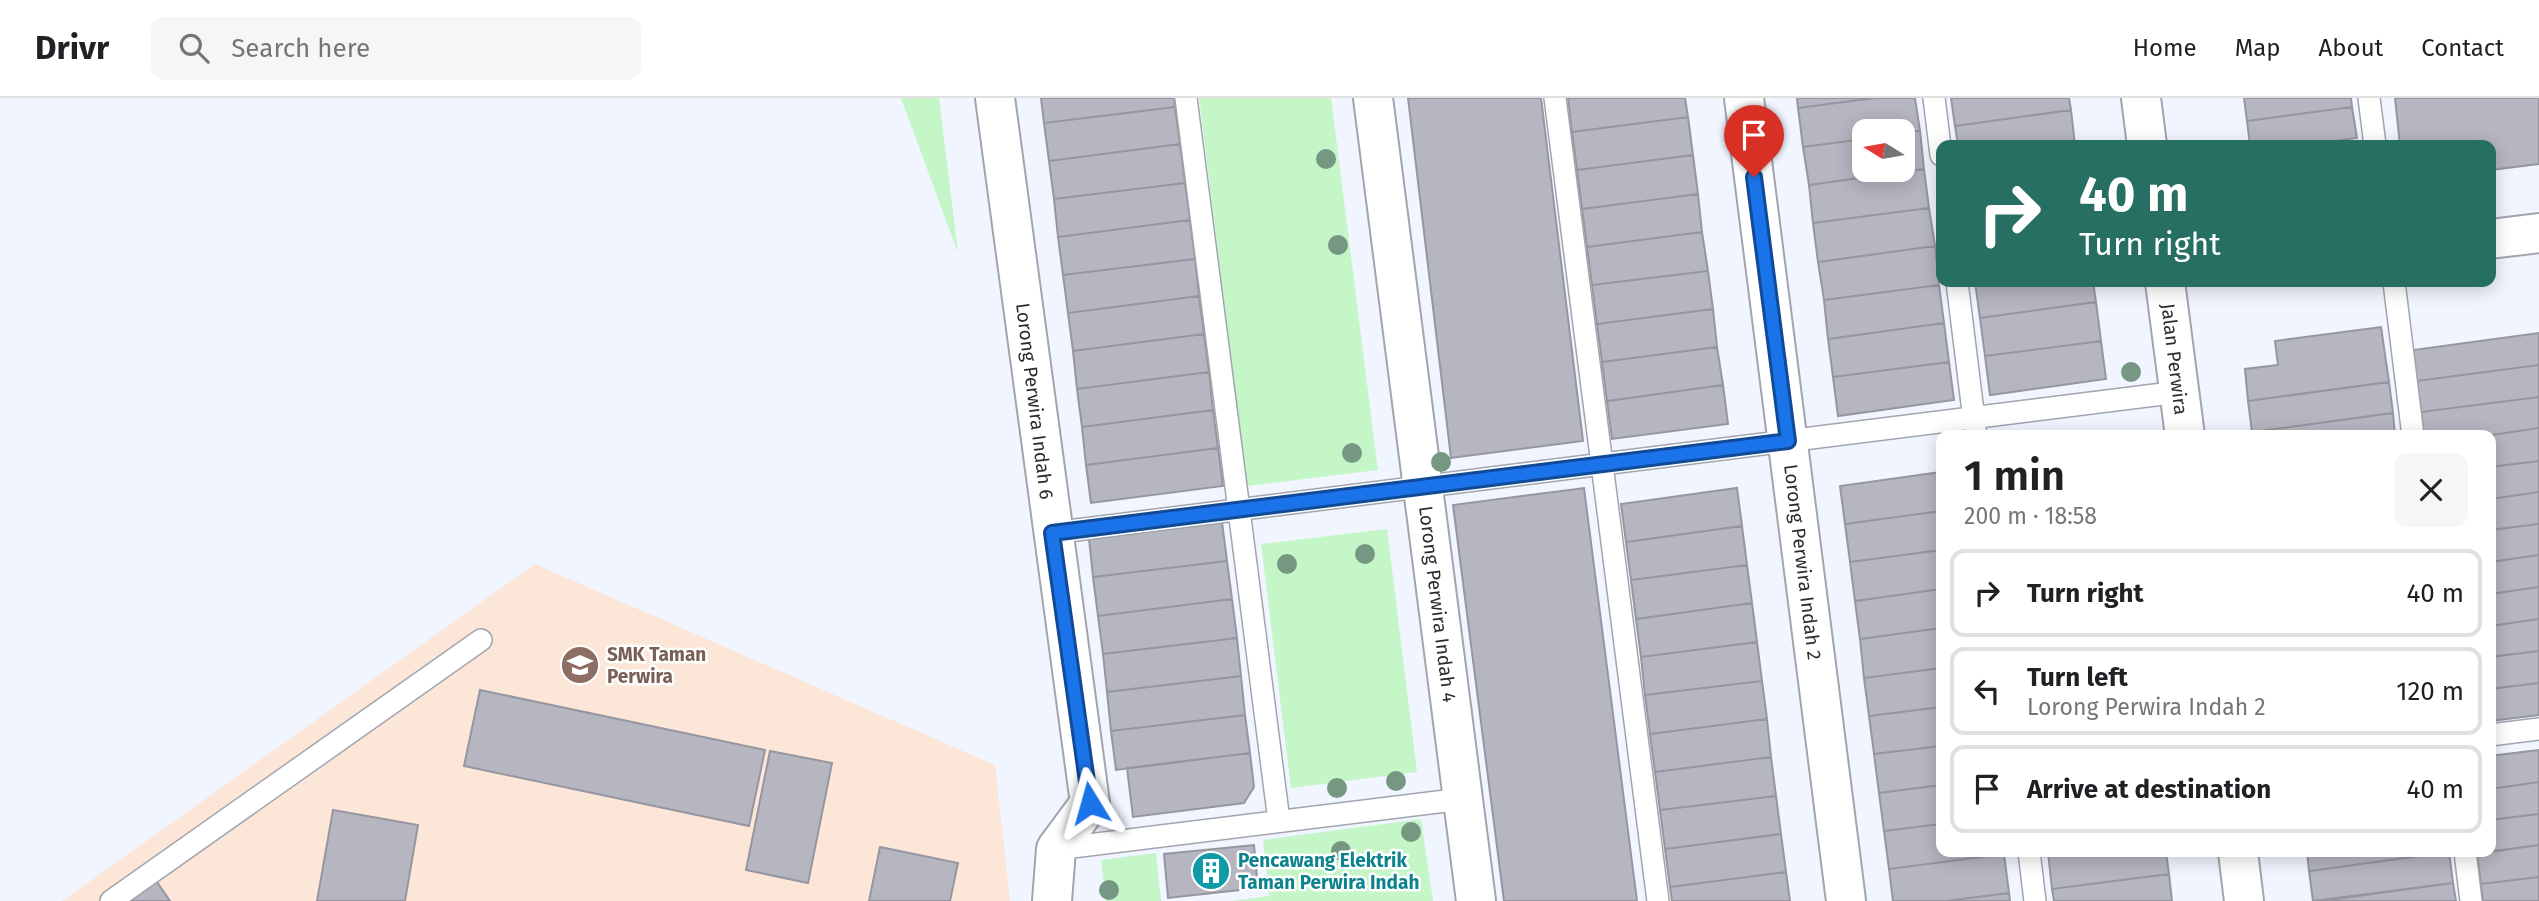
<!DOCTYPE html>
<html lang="en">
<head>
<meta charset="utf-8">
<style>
  :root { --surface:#fff; --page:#f6f6f6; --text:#202124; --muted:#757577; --line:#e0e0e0 }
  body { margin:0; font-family:"Fira Sans",sans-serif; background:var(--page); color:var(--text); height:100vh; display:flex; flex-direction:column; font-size:26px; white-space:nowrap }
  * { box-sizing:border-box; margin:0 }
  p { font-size:23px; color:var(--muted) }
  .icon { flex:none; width:38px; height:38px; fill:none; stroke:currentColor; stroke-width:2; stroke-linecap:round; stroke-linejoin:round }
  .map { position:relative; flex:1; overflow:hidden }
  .side { position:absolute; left:1936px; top:332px; width:560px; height:427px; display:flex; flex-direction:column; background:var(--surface); border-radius:14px; box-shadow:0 4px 18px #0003 }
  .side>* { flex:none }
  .banner { position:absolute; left:1936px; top:42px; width:560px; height:147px; border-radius:14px; box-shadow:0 4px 18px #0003; background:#276e63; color:#fff; overflow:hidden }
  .needle { width:46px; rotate:281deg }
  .buttons { position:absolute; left:1852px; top:21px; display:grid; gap:14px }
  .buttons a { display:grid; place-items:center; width:63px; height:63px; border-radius:14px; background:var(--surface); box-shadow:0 4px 18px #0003; font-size:35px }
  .pin { position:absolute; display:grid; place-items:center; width:60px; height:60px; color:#fff; margin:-72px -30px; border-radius:50% 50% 50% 0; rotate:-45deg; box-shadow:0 0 7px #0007 }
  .pin .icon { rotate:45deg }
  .me { position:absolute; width:77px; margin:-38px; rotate:352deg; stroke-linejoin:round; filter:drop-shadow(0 0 5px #0008) }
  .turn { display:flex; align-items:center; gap:24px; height:147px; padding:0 28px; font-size:32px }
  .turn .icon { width:91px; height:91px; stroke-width:2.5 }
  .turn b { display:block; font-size:49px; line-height:60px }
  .round { display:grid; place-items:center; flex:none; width:74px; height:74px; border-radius:14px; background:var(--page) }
  .head { display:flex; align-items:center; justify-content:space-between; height:119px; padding:0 28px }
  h1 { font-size:42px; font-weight:600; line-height:52px }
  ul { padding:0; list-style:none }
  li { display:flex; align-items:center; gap:21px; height:88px; margin:0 14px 10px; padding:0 14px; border:4px solid var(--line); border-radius:14px }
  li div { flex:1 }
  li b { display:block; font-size:26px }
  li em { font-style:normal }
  header { display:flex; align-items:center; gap:42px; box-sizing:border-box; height:98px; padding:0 35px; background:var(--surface); border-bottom:2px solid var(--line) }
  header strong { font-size:33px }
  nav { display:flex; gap:38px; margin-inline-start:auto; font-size:24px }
  .search { width:490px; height:63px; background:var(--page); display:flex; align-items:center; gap:18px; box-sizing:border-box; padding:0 24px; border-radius:14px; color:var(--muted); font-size:26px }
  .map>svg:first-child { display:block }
</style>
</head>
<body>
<header>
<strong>Drivr</strong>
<div class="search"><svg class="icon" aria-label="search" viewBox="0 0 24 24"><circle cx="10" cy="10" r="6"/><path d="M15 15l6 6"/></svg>Search here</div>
<nav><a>Home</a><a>Map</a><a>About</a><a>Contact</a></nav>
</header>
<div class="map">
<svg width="2539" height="803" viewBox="0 0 2539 803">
  <rect width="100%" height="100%" fill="#f0f5ff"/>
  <!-- education -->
  <path fill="#fce6d8" d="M535,466L995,667L1010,803H62Z"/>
  <!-- green -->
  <path fill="#c4f6c7" d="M901,0H939L958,155Z
    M1199,0H1331L1378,372L1247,388Z
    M1387,431L1417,674L1291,690L1261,446Z
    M1421,721L1433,803H1232L1269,798L1263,742Z
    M1156,755L1161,803H1106L1101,762Z"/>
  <!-- building -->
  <path fill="#b6b6c1" stroke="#9696a0" stroke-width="2" d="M1041,0H1174L1175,9L1044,25Z
    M1408,0H1541L1583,343L1451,360Z
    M1568,0H1685L1688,19L1572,34Z
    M1797,0H1875L1798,10Z
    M1875,0H1915L1920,33H1864V41L1803,49L1798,10Z
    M1951,0H2069L2071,12L1955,28Z
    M2244,0H2351L2352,9L2247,23Z
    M2395,0H2539V66L2490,72V47H2400Z
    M1175,9L1180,46L1049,63L1044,25Z
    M2352,9L2357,40L2305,47H2250L2247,23Z
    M2071,12L2075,47H1958L1955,28Z
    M1688,19L1693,57L1577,72L1572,34Z
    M1920,33L1924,71L1809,87L1803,49L1864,41V72H1902V35Z
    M1180,46L1185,85L1054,101L1049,63Z
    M1693,57L1698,96L1582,111L1577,72Z
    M1924,71L1929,110L1813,125L1809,87Z
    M1185,85L1190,122L1058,139L1054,101Z
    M1698,96L1702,134L1587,149L1582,111Z
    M1929,110L1935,148L1818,164L1813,125Z
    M1190,122L1195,161L1063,177L1058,139Z
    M1702,134L1708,173L1592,187L1587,149Z
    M1935,148L1939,187L1824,202L1818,164Z
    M1195,161L1199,198L1068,215L1063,177Z
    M1708,173L1713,211L1597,226L1592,187Z
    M1975,184H2093L2096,204L1980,220Z
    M1939,187L1944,225L1828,241L1824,202Z
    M1199,198L1204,236L1073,253L1068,215Z
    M2096,204L2101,243L1985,258L1980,220Z
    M1713,211L1717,249L1602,264L1597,226Z
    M1944,225L1949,264L1833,279L1828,241Z
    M2381,229L2389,284L2248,303L2245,271L2278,267L2275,243Z
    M2539,235V267L2417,283L2413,252Z
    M1204,236L1209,274L1077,291L1073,253Z
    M2101,243L2106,281L1990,297L1985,258Z
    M1717,249L1723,287L1607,303L1602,264Z
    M1949,264L1954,302L1838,318L1833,279Z
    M2539,267V299L2421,314L2417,283Z
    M1209,274L1213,312L1082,329L1077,291Z
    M2389,284L2393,315L2252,334L2248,303Z
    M1723,287L1728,326L1612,341L1607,303Z
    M2539,299V330L2485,338H2424L2421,314Z
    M1213,312L1218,350L1086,367L1082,329Z
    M2393,315L2395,338H2253L2252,334Z
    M2539,330V363L2490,369V338H2485Z
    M1218,350L1223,388L1091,405L1086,367Z
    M2539,363V394L2490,401V369Z
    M1941,374V413L1845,426L1840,388Z
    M1584,390L1637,803H1504L1453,407Z
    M1737,390L1742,428L1626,444L1621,406Z
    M2539,394V426L2490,432V401Z
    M1941,413V452L1850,464L1845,426Z
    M1222,424L1227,463L1093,479L1089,441Z
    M2539,426V457L2490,464V432Z
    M1742,428L1747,467L1631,482L1626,444Z
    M1941,452V491L1855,503L1850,464Z
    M2539,457V489L2490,496V464Z
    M1227,463L1232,501L1098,518L1093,479Z
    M1747,467L1752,505L1636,521L1631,482Z
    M2539,489V521L2490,528V496Z
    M1941,491V530L1860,541L1855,503Z
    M1232,501L1237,540L1103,556L1098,518Z
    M1752,505L1757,544L1641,559L1636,521Z
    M2539,521V553L2490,559V528Z
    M1941,530V570L1864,580L1860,541Z
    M1237,540L1241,578L1107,594L1103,556Z
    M1757,544L1762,583L1645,597L1641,559Z
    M2539,553V585L2490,591V559Z
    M1941,570V609L1869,618L1864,580Z
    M1241,578L1245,617L1111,633L1107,594Z
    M1762,583L1767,621L1650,636L1645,597Z
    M2539,585V617L2490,623V591Z
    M480,592L765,652L749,728L464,668Z
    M1941,609V648L1874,656L1869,618Z
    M1245,617L1250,655L1116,672L1111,633Z
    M1767,621L1771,659L1655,674L1650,636Z
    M1941,648V687L1879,695L1874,656Z
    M2539,652V684L2490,691V658Z
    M770,653L832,665L808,785L746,772Z
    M1250,655L1254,689L1244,705L1133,719L1127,670Z
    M1771,659L1776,698L1660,712L1655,674Z
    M2539,684V716L2490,722V691Z
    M1941,687V726L1884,733L1879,695Z
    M1776,698L1781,736L1665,751L1660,712Z
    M333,712L418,727L405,803H317Z
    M2539,716V747L2490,754V722Z
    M1941,726V754L2004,756L1889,771L1884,733Z
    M1781,736L1786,774L1670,789L1665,751Z
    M1254,747L1258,790L1168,800L1164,756Z
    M2539,747V779L2481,786L2477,755Z
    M880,749L958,765L950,803H869Z
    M2048,754H2166L2169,776L2052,791Z
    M2307,754H2449L2309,773Z
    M2449,754L2453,785L2313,803L2309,773Z
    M2004,756L2009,795L1946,803H1893L1889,771Z
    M1786,774L1790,803H1672L1670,789Z
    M2169,776L2172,803H2054L2052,791Z
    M2539,779V803H2483L2481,786Z
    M157,784L170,803H129Z
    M2453,785L2456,803H2322Z
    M2009,795L2010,803H1946Z"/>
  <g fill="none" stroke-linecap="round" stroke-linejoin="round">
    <!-- service casing -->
    <g stroke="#a1a5ae" stroke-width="24">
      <path id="service" d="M1186,0L1279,723
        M1555,0L1658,803
        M1934,0L1941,57
        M2369,0L2375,47
        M1957,184L1976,338
        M2394,184L2413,338
        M1052,435L2179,294
        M2490,637L2539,631
        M1056,751L1462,701
        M2029,754L2035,803
        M2465,754L2471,803
        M111,803L481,542"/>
    </g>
    <!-- minor casing -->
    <g stroke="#a1a5ae" stroke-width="42">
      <path id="minor" d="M995,0L1090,705L1056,751L1052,803
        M1373,0L1476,803
        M1744,0L1846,803
        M2141,0L2147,47
        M2490,141L2539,135
        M2165,184L2185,338
        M2238,754L2244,803"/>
    </g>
    <!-- service -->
    <use href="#service" stroke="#fff" stroke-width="21"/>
    <!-- minor -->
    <use href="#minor" stroke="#fff" stroke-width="38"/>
  </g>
  <!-- trees -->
  <g fill="#769882">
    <circle cx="1326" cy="61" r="10"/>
    <circle cx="1338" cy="147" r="10"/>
    <circle cx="2131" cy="274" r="10"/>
    <circle cx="1352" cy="355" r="10"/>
    <circle cx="1441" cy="364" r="10"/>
    <circle cx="1365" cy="456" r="10"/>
    <circle cx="1287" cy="466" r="10"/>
    <circle cx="1396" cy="683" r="10"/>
    <circle cx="1337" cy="690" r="10"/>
    <circle cx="1411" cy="734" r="10"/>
    <circle cx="1341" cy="753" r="10"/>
    <circle cx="1109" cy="792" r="10"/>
  </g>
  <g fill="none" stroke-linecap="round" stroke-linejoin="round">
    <!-- route casing -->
    <g stroke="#114b97" stroke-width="18">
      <path id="route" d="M1090,705L1052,435L1788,343L1754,79"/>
    </g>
    <!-- route -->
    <use href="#route" stroke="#1a73e8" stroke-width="12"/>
  </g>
  <!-- icons -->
  <defs>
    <g id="school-disc" transform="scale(2.0125)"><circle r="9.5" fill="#8d6e63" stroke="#fff"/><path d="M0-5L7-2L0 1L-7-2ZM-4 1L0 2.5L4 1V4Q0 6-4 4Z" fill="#fff"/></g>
    <g id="building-disc" transform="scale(2.0125)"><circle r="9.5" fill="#0f9aa8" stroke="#fff"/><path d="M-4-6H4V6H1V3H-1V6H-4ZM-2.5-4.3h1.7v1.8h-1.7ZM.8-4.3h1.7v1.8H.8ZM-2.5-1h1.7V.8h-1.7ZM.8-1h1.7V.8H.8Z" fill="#fff"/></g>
  </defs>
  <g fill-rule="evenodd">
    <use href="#school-disc" x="580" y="567"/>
    <use href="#building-disc" x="1211" y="773"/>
  </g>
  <g text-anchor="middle" stroke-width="5" stroke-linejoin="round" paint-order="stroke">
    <!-- street labels -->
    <g font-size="19" fill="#2a2c30" stroke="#fff">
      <text transform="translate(2175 261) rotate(83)" y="7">Jalan Perwira</text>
      <text transform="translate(1035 303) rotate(83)" y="7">Lorong Perwira Indah 6</text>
      <text transform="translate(1803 464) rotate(83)" y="7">Lorong Perwira Indah 2</text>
      <text transform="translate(1438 506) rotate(83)" y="7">Lorong Perwira Indah 4</text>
    </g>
    <!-- education labels -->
    <g font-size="19" font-weight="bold" fill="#785e54" stroke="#fff" text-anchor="start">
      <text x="607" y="563">SMK Taman<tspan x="607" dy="22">Perwira</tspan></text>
    </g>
    <!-- culture labels -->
    <g font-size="19" font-weight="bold" fill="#0d838f" stroke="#fff" text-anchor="start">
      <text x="1238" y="769">Pencawang Elektrik<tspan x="1238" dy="22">Taman Perwira Indah</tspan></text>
    </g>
  </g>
</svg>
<div class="buttons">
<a><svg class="needle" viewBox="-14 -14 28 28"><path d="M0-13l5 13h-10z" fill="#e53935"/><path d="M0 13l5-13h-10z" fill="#757577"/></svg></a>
</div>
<div class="pin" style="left:1754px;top:79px;background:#d93025"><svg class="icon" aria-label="arrive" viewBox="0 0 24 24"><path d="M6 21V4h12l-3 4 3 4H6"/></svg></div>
<svg class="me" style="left:1090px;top:705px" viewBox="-20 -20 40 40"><path d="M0-17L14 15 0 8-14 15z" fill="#1a73e8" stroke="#fff" stroke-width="4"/></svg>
<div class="banner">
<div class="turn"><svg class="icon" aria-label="right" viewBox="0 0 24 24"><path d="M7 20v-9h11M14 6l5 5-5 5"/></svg><div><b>40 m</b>Turn right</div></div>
</div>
<section class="side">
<div class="head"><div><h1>1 min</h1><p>200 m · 18:58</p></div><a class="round"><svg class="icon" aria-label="close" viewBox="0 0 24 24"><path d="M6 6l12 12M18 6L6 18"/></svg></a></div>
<ul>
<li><svg class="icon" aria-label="right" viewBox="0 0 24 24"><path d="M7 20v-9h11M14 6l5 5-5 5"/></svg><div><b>Turn right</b></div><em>40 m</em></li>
<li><svg class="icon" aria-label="left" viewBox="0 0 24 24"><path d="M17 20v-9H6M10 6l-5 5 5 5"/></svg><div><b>Turn left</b><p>Lorong Perwira Indah 2</p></div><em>120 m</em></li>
<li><svg class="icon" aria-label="arrive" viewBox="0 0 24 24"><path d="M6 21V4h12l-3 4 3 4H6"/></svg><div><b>Arrive at destination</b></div><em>40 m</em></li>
</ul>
</section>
</div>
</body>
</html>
